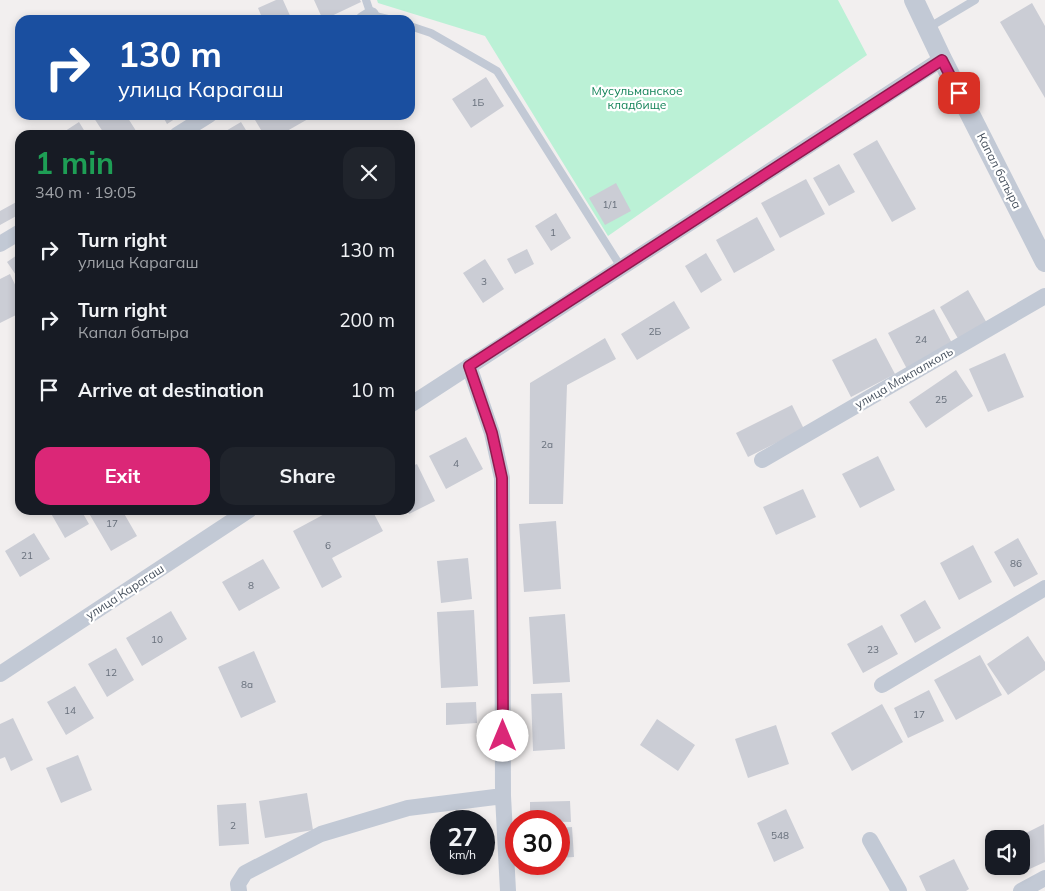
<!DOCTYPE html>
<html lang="en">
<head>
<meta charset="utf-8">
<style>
  :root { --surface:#171b24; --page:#20242c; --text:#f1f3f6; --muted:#9ea1a6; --accent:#db2777 }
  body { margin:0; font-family:Mulish,sans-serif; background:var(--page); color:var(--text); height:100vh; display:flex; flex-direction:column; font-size:19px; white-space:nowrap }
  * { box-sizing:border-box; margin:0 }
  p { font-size:16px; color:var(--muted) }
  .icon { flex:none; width:28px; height:28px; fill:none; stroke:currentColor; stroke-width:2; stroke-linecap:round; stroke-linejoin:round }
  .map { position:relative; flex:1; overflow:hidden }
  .details { position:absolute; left:15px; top:130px; width:400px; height:385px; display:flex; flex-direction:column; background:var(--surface); border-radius:15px; box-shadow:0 2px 8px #0003 }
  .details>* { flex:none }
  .hud { position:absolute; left:15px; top:15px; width:400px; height:105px; border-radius:15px; box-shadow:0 2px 8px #0003; background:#1a4fa0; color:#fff; overflow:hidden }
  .buttons { position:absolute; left:985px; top:830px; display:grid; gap:10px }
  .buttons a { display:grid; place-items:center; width:45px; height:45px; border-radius:10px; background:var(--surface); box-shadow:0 2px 8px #0003; font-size:25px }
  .speed { position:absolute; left:430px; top:810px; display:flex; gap:10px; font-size:25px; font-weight:700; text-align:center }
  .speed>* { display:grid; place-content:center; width:65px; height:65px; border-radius:50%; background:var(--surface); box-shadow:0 2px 8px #0003; line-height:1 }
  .speed small { font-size:12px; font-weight:400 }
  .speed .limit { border:8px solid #d22; background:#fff; color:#111 }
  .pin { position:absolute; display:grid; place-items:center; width:42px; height:42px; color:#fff; margin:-21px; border-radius:10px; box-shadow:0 2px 8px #0006 }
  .me { position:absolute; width:55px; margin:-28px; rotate:0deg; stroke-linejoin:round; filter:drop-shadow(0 0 4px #0008) }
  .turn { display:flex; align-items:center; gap:18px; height:105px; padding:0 20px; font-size:22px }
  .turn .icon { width:65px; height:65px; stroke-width:2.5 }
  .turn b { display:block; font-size:35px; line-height:42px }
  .round { display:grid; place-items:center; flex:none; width:52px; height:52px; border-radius:15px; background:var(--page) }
  .summary { display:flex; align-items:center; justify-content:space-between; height:85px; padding:0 20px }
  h1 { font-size:30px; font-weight:700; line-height:38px; color:#1e9e55 }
  .button { display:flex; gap:10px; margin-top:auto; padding:10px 20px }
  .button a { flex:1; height:58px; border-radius:15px; background:var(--accent); color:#fff; font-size:20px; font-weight:700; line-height:58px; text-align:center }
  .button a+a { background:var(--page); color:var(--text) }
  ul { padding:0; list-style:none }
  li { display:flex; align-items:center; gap:15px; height:70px; padding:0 20px }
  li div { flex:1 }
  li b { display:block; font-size:19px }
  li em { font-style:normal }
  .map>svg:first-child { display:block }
</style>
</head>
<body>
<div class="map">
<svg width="1045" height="891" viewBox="0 0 1045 891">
  <rect width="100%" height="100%" fill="#f2efef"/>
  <!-- green -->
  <path fill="#bbf1d6" d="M377,0H838L867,55L608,236L485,36L378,3Z"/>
  <!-- building -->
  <path fill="#cbcdd5" d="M276,0H283L292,20H263L258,8Z
    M314,0H360L361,2L323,20Z
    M1032,3L1045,26V98L1000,22Z
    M486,77L504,106L471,128L452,99Z
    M92,115H126L138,134L105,135Z
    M162,115H181L167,124Z
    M252,115H315L280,135H264Z
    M79,122L87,135H59Z
    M241,122L249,135H219Z
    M877,140L916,209L892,222L853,154Z
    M839,164L855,192L829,206L813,178Z
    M806,179L825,214L780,238L761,203Z
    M616,183L631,211L605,225L589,198Z
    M20,200V214L0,225V211Z
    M556,213L571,238L551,251L535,226Z
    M757,217L775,250L734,273L716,240Z
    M527,249L534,264L515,274L507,259Z
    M20,253V281L7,262Z
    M706,253L722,280L701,293L685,266Z
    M485,259L504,289L483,303L463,273Z
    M10,274L20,295V313L0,323V279Z
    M968,290L988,325L960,342L940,307Z
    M674,301L690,328L637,360L621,334Z
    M934,309L953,345L907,369L888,333Z
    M605,338L616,359L567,385L563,504H529L530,383Z
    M876,338L895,374L851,397L832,360Z
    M1005,353L1024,397L988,412L969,369Z
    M956,370L973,396L926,428L909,402Z
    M792,405L804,429L748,457L736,433Z
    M466,437L483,469L446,489L429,456Z
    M878,456L895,490L860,508L842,474Z
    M417,464L435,501L409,514L408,510H410V467Z
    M803,489L816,517L776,535L763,507Z
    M49,510H81L89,524L65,538Z
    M87,510H122L137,536L111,551Z
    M332,510H372L383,531L332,558L342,577L322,588L293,531Z
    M556,521L561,589L524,592L519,524Z
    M34,533L50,559L20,577L5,551Z
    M1018,538L1038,574L1014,587L994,552Z
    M973,545L992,582L959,600L940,563Z
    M468,558L472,599L441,603L437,561Z
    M263,559L280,588L239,611L222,582Z
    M925,600L941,628L915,643L900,615Z
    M474,610L478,686L441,688L437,612Z
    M171,611L187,639L142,666L126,638Z
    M565,614L570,682L533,684L529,617Z
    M882,625L898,654L863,673L847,644Z
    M1028,636L1045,662V670L1008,695L987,664Z
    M116,648L134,680L107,697L88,664Z
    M254,651L276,702L241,718L218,667Z
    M980,655L1002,695L956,720L934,680Z
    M75,686L94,718L66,735L47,702Z
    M929,690L944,721L908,738L894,708Z
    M562,693L565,749L533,751L531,694Z
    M476,702L477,723L446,725V703Z
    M882,704L903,742L852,771L831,733Z
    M13,718L33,760L11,771L5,757L0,759V724Z
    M657,719L695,745L678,771L640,745Z
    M776,725L789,764L748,778L735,739Z
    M78,755L92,790L61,803L46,768Z
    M307,793L313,830L265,838L259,801Z
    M570,801L571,822L530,821V802Z
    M246,803L249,844L219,846L217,805Z
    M786,809L804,848L774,862L757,823Z
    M1044,824L1045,862L1023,872L1021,866V839H1014Z
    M572,827L574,857L559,858V828Z
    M954,859L969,889L966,891H926L919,876Z"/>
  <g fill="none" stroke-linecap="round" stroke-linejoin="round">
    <!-- service -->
    <path stroke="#c2c9d5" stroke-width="8" d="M366,0L371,15L392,20
      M410,26L431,33L497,71L621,267
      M928,28L975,0"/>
    <!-- minor -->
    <path stroke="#c2c9d5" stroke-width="16" d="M363,20L371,15
      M177,135L209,115
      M0,244L20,232
      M469,366L492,433L502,478L503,796L508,891
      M410,405L942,59
      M762,460L1045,296
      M0,674L249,510
      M882,685L1045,588
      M870,840L899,891
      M239,891L238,884L245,873L321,834L408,808L503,796
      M1021,891L1045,878"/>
    <!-- tertiary -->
    <path stroke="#c2c9d5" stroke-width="20" d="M914,0L942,59L1045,262"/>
  </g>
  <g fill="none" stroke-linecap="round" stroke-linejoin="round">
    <!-- route casing -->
    <g stroke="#8e194d" stroke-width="12">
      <path id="route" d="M503,736L502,478L492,433L469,366L942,60L959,93"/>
    </g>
    <!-- route -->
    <use href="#route" stroke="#db2777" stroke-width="9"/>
  </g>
  <g text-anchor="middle" stroke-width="4.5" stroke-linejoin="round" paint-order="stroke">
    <!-- number labels -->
    <g font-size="10" fill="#676f7b">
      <text x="478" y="106">1Б</text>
      <text x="610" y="208">1/1</text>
      <text x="553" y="236">1</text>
      <text x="484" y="285">3</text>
      <text x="655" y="335">2Б</text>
      <text x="921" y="343">24</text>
      <text x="941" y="403">25</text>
      <text x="547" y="448">2а</text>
      <text x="456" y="467">4</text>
      <text x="112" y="527">17</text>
      <text x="328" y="549">6</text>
      <text x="27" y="559">21</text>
      <text x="1016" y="567">86</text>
      <text x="251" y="589">8</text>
      <text x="157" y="643">10</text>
      <text x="873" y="653">23</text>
      <text x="111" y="676">12</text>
      <text x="247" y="688">8а</text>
      <text x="70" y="714">14</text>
      <text x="919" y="718">17</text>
      <text x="233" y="829">2</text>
      <text x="780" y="839">548</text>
    </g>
    <!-- park labels -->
    <g font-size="12" fill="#138358" stroke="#fff">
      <text x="637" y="95">Мусульманское<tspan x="637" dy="14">кладбище</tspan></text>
    </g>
    <!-- street labels -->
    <g font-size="12" fill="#46505d" stroke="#fff">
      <text transform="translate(999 171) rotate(63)" y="4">Капал батыра</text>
      <text transform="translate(904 378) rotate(-30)" y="4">улица Макпалколь</text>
      <text transform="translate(125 592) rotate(-33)" y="4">улица Карагаш</text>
    </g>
  </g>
</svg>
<div class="buttons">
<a><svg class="icon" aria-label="sound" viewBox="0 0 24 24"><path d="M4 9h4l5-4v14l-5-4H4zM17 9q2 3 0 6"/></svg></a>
</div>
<div class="speed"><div>27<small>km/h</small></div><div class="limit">30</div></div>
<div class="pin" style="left:959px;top:93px;background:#d93025"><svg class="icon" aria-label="arrive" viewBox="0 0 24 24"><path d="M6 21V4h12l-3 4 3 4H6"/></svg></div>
<svg class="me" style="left:503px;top:736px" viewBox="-20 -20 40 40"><circle r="19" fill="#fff"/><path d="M0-13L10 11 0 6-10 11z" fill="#db2777"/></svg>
<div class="hud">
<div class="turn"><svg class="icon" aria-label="right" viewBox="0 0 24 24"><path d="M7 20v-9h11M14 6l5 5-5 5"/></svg><div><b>130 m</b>улица Карагаш</div></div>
</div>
<section class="details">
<div class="summary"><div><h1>1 min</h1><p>340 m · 19:05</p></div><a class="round"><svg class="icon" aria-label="close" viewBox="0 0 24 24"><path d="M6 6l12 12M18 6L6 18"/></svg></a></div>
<ul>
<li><svg class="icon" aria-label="right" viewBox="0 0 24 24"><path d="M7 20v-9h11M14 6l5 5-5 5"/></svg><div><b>Turn right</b><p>улица Карагаш</p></div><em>130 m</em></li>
<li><svg class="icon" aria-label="right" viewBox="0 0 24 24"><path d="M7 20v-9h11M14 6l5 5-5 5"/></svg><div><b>Turn right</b><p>Капал батыра</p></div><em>200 m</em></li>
<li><svg class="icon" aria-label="arrive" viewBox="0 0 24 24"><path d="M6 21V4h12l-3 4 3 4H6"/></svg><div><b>Arrive at destination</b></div><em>10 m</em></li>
</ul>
<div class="button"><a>Exit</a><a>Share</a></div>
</section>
</div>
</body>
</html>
